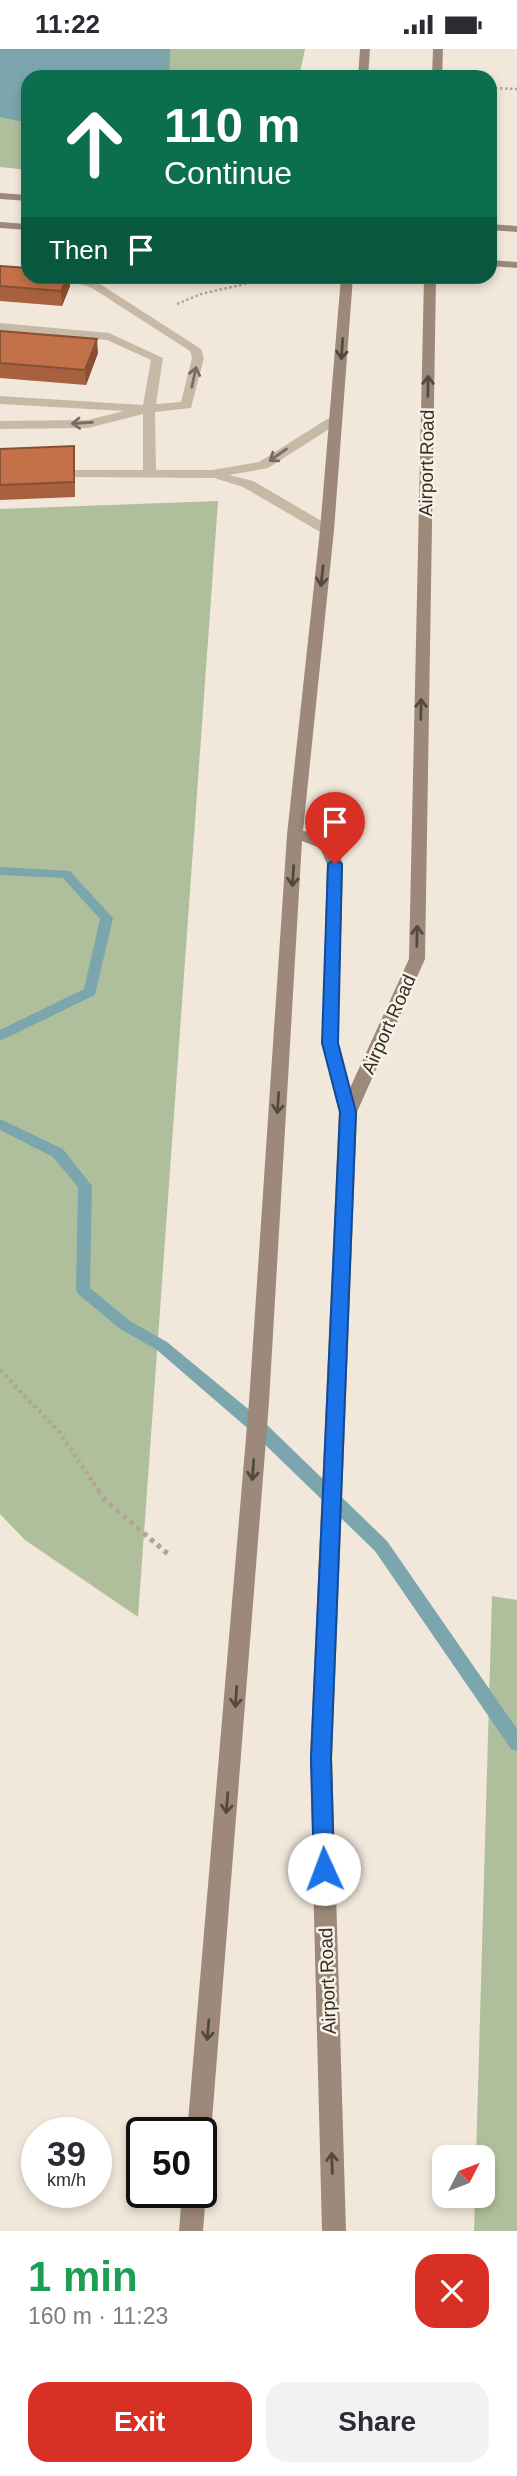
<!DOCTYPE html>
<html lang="en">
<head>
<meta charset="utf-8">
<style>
  :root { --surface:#fff; --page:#f2f2f3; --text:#2b2b33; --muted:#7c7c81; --accent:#d93025 }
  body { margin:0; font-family:Helvetica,sans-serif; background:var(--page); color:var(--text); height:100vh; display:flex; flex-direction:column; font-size:26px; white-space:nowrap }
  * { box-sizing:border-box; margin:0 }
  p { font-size:23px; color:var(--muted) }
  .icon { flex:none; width:38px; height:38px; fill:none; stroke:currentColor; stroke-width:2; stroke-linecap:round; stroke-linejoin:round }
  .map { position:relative; height:2182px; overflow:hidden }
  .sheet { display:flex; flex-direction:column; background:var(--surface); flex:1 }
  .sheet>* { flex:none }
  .hud { position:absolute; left:21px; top:21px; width:476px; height:214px; border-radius:21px; box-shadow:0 4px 10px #0003; background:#0b6e4f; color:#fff; overflow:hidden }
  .needle { width:46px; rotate:48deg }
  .tools { position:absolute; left:432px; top:2096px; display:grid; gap:14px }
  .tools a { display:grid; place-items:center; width:63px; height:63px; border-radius:14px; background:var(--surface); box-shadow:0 4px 10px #0003; font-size:35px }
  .speed { position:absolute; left:21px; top:2068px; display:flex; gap:14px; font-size:35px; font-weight:700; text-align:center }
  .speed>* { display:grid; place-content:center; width:91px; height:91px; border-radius:50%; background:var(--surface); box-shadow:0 4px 10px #0003; line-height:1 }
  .speed small { font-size:18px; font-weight:400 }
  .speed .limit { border:4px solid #111; border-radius:10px; background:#fff; color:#111 }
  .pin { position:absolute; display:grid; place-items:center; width:60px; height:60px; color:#fff; margin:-72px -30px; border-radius:50% 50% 50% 0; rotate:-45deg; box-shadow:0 0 7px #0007 }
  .pin .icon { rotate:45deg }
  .me { position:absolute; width:77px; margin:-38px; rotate:358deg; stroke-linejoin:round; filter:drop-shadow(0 0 5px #0008) }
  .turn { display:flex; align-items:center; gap:24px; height:147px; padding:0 28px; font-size:32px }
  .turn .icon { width:91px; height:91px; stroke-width:2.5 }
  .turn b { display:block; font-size:49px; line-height:60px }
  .then { display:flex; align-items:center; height:66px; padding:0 28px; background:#0003; gap:14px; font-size:26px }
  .round { display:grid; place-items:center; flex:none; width:74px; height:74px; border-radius:21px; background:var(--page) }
  .head { display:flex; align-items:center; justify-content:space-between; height:119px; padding:0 28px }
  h1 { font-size:42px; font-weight:700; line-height:52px; color:#1e9e55 }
  .action { display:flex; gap:14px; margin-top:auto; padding:14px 28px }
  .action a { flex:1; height:80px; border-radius:21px; background:var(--accent); color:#fff; font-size:28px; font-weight:700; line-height:80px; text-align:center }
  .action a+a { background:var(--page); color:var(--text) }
  .status { display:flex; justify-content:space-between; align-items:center; height:49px; padding:0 35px; background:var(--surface); direction:ltr }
  .status svg { height:19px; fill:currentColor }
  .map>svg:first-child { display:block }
</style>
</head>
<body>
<div class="status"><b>11:22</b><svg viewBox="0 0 49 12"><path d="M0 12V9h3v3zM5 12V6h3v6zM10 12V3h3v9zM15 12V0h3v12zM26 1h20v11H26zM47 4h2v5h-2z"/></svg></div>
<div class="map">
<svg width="517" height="2182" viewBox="0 0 517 2182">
  <rect width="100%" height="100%" fill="#f1e8db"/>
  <!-- green -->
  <path fill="#b0bf9b" d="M0,0H305L299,28H28V121L0,118Z
    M218,452L138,1568L25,1491L0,1465V460Z
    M492,1547L517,1551V2182H474L475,2147H483V2109H476Z"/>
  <!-- water -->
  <path fill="#7ba6ad" d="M0,0H170L169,28H28V74L0,68Z"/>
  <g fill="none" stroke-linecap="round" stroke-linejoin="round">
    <!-- stream -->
    <path fill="#7ba6ad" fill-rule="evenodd" d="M0,818L70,822L113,869L95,946L0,992V981L84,940L100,870L63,829L0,826Z
      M0,1070L63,1100L92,1137L90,1239L130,1272L167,1293L265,1374L387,1492L517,1680V1702L511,1700L375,1502L253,1384L157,1301L120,1280L78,1245L76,1241L78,1138L53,1108L0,1081Z"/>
    <!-- path-far2 -->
    <path stroke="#b4a492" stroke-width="2.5" stroke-dasharray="2.5 2.5" stroke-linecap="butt" d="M490,39L517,40
      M177,255L201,245L266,230L265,228"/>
    <!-- path-far1 -->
    <path stroke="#b4a492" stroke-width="4.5" stroke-dasharray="3.5 3.5" stroke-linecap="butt" d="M0,1321L59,1383L99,1442"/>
    <!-- path -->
    <path stroke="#b4a492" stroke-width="5" stroke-dasharray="4.5 4.5" stroke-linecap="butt" d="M98,1441L105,1451L168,1505"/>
    <!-- service -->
    <path fill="#c8b9a7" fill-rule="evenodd" d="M38,228H79L100,235L201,300L204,309L191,359L155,363L156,421H212L259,413L332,367H340V373L268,419L229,426L253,432L332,478V484H322L243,438L214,429L70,428L68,425L75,421H143V365L88,379L0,380V372L88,371L124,362L0,355V347L143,356L151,311L107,291L0,282V274L109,284L163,309L156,355L181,353L192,309L190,302L92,239L74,233L44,232Z"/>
    <!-- secondary -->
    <path fill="#9c8979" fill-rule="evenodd" d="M360,0H370L368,28H358Z
      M433,0H443L442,28H432Z
      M0,144L28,146V152L0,150Z
      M0,173L28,175V181L0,179Z
      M490,175L517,177V183L490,181Z
      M490,211L517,213V219L490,217Z
      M341,228H353L334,481L303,782C326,785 335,793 343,815L338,994L350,1039L409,910L424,228H436L425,910L357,1063L332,1709L346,2182H322L310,1709L339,1063L322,994L327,815L320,799L302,792L269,1353L211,2084L208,2093L201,2095V2084H187L249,1353L287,786L320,481Z
      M201,2135L206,2144L203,2182H179L182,2144H201Z"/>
  </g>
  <!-- wall -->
  <path fill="#a7613e" d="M0,217L28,228H70V237L62,257L0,252Z
    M0,282L98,304L86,336L0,329Z
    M0,400L75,412V448L0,451Z"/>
  <!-- shaded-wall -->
  <path fill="#884f32" d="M67,228H70V237L62,257L61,242Z
    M97,290L98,304L86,336L85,321Z"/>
  <!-- building -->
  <path fill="#c27148" stroke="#884f32" stroke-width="2" d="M0,217L28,219V228H67L61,242L0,237Z
    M0,282L97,290L85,321L0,314Z
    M74,397V433L0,436V400Z"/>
  <!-- one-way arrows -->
  <defs><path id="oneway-shaft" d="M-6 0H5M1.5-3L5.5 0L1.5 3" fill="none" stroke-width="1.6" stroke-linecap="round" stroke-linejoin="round" transform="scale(1.75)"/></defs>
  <g stroke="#544940">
    <use href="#oneway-shaft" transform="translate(342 300) rotate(94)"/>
    <use href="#oneway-shaft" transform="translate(428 337) rotate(-89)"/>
    <use href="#oneway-shaft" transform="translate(322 527) rotate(96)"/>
    <use href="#oneway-shaft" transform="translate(421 660) rotate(-89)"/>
    <use href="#oneway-shaft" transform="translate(293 827) rotate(94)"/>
    <use href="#oneway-shaft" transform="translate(417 887) rotate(-89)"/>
    <use href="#oneway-shaft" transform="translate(278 1054) rotate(94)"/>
    <use href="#oneway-shaft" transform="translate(253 1421) rotate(94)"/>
    <use href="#oneway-shaft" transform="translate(236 1648) rotate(94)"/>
    <use href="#oneway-shaft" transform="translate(227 1754) rotate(95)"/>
    <use href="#oneway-shaft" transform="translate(208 1981) rotate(95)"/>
    <use href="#oneway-shaft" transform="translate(332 2114) rotate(-92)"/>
  </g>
  <g stroke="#776c61">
    <use href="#oneway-shaft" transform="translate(194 328) rotate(-78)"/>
    <use href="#oneway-shaft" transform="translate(82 374) rotate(176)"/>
    <use href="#oneway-shaft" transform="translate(278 406) rotate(145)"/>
  </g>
  <!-- route -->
  <path fill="#1a73e8" stroke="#114b97" stroke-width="2" d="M335,810L342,815L338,994L356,1063L331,1709L334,1820L331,1827L324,1830L317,1827L314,1820L311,1709L340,1063L322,994L328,815Z"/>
  <g text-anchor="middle" stroke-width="5" stroke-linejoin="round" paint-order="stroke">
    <!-- street labels -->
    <g font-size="19" fill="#352d28" stroke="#f9f2e7">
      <text transform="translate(426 414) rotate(-89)" y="7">Airport Road</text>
      <text transform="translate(388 975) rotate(-66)" y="7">Airport Road</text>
      <text transform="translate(327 1932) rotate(-92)" y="7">Airport Road</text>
    </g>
  </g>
</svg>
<div class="tools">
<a><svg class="needle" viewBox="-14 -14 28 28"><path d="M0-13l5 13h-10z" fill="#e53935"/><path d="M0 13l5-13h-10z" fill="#7c7c81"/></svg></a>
</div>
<div class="speed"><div>39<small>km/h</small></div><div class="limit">50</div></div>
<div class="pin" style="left:335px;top:815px;background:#d93025"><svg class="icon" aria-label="arrive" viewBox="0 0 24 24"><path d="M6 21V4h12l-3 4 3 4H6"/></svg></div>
<svg class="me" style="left:324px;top:1820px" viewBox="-20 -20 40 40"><circle r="19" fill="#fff"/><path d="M0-13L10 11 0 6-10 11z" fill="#1a73e8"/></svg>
<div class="hud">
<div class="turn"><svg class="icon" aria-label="ahead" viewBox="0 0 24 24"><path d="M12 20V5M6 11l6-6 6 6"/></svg><div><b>110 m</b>Continue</div></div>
<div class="then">Then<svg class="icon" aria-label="arrive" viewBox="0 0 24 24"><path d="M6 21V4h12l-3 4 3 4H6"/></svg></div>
</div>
</div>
<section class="sheet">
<div class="head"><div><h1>1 min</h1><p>160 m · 11:23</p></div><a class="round" style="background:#d93025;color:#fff"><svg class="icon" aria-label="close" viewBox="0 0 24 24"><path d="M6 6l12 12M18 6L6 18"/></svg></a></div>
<div class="action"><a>Exit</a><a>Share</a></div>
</section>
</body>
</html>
